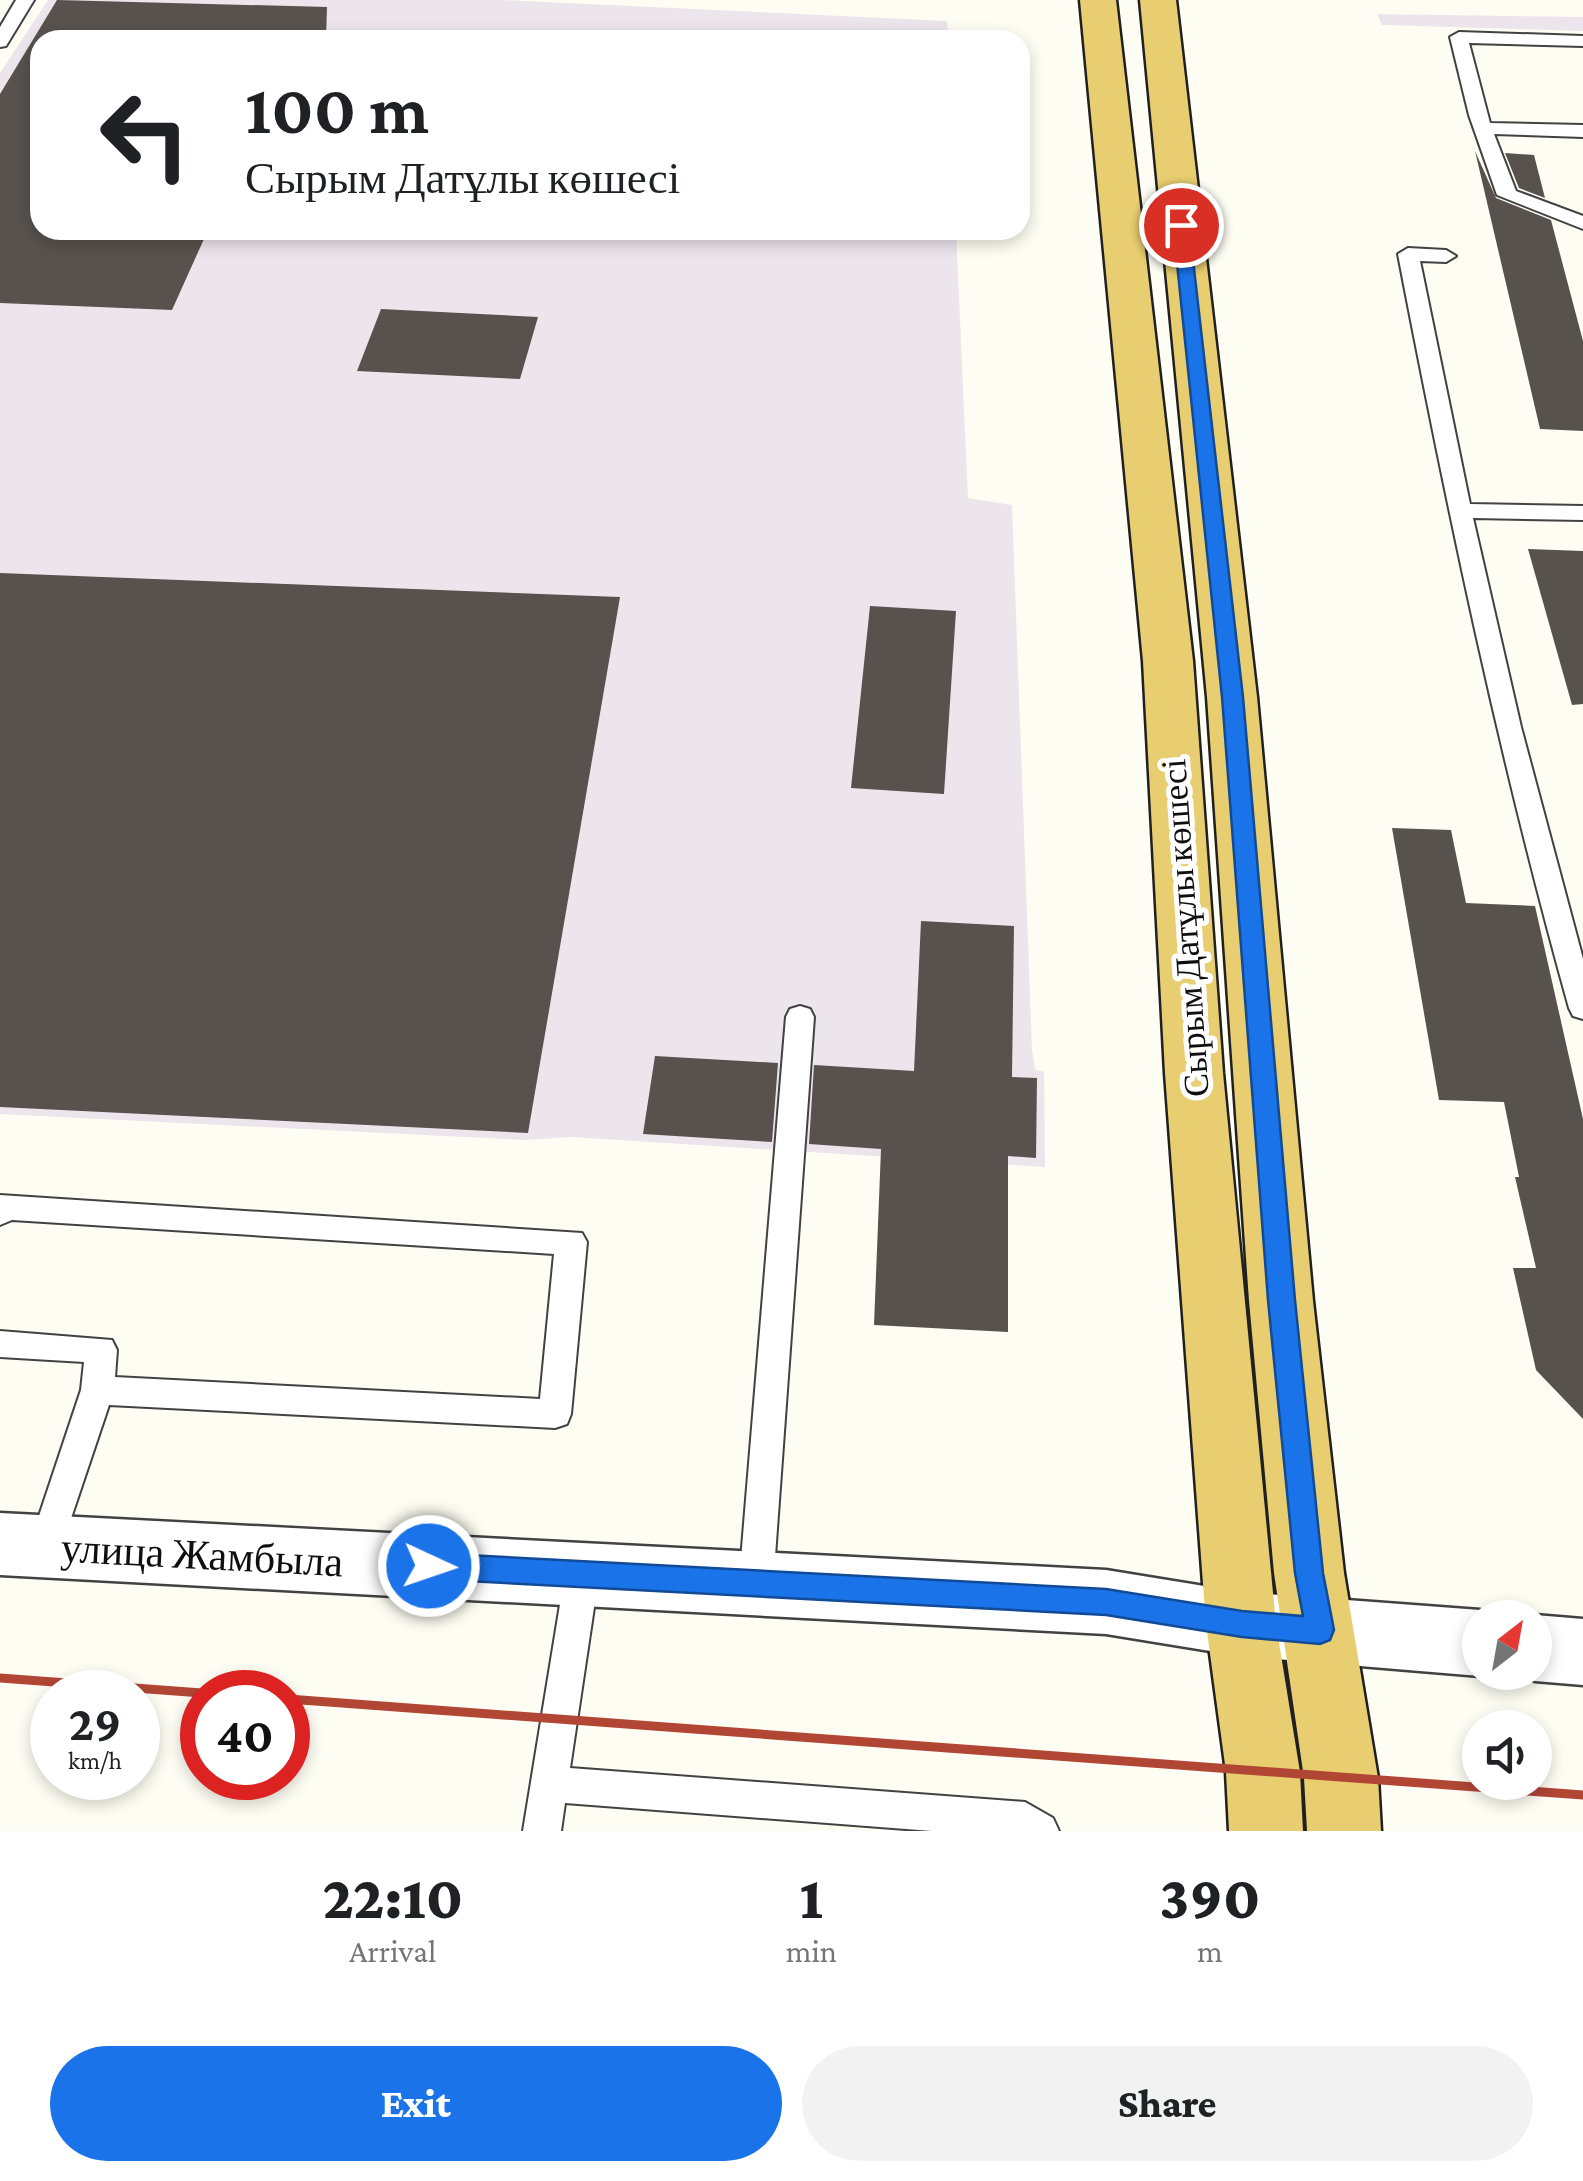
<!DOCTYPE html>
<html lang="en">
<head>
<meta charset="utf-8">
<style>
  :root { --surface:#fff; --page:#f2f2f2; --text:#202124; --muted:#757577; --accent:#1a73e8 }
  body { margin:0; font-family:"Crimson Pro",serif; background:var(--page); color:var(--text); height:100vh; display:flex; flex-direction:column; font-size:38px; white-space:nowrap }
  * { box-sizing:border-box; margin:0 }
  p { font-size:32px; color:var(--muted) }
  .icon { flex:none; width:55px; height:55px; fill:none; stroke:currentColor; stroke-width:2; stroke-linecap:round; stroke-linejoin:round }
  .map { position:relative; height:1831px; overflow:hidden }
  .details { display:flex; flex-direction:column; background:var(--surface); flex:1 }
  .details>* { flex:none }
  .banner { position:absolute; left:30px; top:30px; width:1000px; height:210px; border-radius:30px; box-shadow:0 5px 15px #0003; background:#fff; color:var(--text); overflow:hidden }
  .needle { width:65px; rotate:31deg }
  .controls { position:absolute; left:1462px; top:1600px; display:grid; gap:20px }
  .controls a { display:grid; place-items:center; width:90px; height:90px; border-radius:50%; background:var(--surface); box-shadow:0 5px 15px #0003; font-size:50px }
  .speed { position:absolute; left:30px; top:1670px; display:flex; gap:20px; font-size:50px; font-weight:700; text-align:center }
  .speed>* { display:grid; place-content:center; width:130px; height:130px; border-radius:50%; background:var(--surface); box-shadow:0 5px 15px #0003; line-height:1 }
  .speed small { font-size:25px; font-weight:400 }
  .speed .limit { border:15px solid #d22; background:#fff; color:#111 }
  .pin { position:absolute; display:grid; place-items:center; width:85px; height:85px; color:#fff; margin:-42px; border:5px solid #fff; border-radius:50%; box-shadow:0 2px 10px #0007 }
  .me { position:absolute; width:110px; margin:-55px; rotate:93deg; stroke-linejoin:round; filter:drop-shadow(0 0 8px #0008) }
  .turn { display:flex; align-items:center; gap:35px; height:210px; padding:0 50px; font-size:45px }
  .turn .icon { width:130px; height:130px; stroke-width:2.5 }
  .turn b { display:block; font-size:70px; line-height:85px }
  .eta { display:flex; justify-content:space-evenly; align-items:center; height:170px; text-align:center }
  .eta b { font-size:60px; font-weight:800; line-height:70px }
  .primary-button { display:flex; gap:20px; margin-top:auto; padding:20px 50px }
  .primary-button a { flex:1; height:115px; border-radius:60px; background:var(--accent); color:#fff; font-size:40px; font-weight:800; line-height:115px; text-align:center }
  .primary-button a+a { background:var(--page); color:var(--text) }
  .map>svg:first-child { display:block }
</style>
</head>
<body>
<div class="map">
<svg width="1583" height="1831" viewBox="0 0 1583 1831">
  <rect width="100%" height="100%" fill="#fefdf3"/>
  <!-- industrial -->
  <path fill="#ede5ec" d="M48,0H502L947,21L948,40H40V230H956L968,498L1012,505L1032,1050L1035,1069L1044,1072L1045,1167L571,1137L524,1140L0,1114V73Z
    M1377,14L1583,17V31L1382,25Z"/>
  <!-- building -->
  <path fill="#57524d" d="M57,0L327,7L326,40H40V230H208L172,310L0,303V94Z
    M1475,151L1496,198L1551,220L1583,341V431L1540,429Z
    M1505,153L1534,155L1545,198L1519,188Z
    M381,309L538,317L520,379L357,371Z
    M1528,549L1583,551V704L1572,705Z
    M0,573L620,597L528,1133L0,1107Z
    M870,606L956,611L944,794L851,788Z
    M1392,828L1451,830L1466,903L1535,906L1583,1119V1419L1536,1370L1513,1268H1536L1515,1177H1519L1504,1102L1439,1100Z
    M921,921L1014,926L1012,1077L1037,1078L1036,1158L1008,1156V1332L874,1325L881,1149L809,1144L814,1065L914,1071Z
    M655,1056L778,1063L772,1142L643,1134Z"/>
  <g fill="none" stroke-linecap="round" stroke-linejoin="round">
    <!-- service casing -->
    <g stroke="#424242" stroke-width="4">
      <path id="service" d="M16,0H34L6,46L0,47V27Z
        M1459,32L1583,36V46L1469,43L1490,123L1583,125V137L1494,134L1516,191L1583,216V229L1497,195L1469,115L1450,37Z
        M1408,248L1446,250L1456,256L1446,262L1420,261L1470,504L1583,506V520L1473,518L1521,727L1583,959V1019L1573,1016L1569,1008C1499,758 1447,508 1398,254Z
        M800,1006L810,1009L814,1017L773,1584L768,1595L756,1600L744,1595L739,1584L786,1017L790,1009Z
        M0,1195L582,1233L587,1242L571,1414L567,1424L555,1428L109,1405L58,1557L46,1561L34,1557L29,1546L81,1390L84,1362L0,1357V1331L112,1340L117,1350L115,1377L540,1399L554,1254L12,1220L0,1225Z
        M582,1558L594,1563L599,1574L570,1768L1025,1802L1053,1818L1059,1831H932L565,1803L561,1831H523L565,1574L570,1563Z"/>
    </g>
    <!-- tertiary casing -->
    <g stroke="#424242" stroke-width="5">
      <path id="tertiary" d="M0,1513L1106,1570L1241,1592L1480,1610L1499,1618H1480V1672H1488L1480,1676L1241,1656L1106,1634L0,1575Z
        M1535,1615L1583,1619V1685L1535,1681L1514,1672H1535V1618H1529Z"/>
    </g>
    <!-- trunk casing -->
    <g stroke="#202020" stroke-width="5">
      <path id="trunk" d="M1080,0H1116L1193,661L1223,1073L1276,1624L1300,1772L1303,1831H1229L1226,1772L1206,1624L1165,1073L1143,661Z
        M1140,0H1176L1257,697L1313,1301L1344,1573L1378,1778L1381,1831H1307L1304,1778L1274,1573L1249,1301L1207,697Z"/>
    </g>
    <!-- service -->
    <use href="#service" fill="#fff" fill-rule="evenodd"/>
    <!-- tertiary -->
    <use href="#tertiary" fill="#fff" fill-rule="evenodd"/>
    <!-- trunk -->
    <use href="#trunk" fill="#e8ce70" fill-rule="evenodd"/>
    <!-- rail -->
    <path stroke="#b14635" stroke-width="9" d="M0,1678L202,1693
      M288,1699L1583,1795"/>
  </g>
  <!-- route -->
  <path fill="#1a73e8" stroke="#114b97" stroke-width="2.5" d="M1181,220L1189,225L1243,697L1295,1300L1323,1573L1334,1630L1330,1640L1320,1644L1242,1637L1106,1615L429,1579L419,1575L415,1566L419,1557L429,1553L1106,1589L1242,1611L1303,1616L1295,1573L1268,1300L1222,697L1173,225Z"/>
  <g text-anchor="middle" stroke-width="10" stroke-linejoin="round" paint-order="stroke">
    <!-- street labels -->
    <g font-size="35" fill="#0f0f0f" stroke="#fff">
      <text transform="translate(1185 928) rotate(-94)" y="12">Сырым Датұлы көшесі</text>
    </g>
    <!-- near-street labels -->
    <g font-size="42" fill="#0f0f0f" stroke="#fff">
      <text transform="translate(202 1554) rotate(3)" y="15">улица Жамбыла</text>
    </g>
  </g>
</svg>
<div class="controls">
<a><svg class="needle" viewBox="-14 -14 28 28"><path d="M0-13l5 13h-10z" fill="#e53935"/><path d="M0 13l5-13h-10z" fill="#757577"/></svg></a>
<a><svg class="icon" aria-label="sound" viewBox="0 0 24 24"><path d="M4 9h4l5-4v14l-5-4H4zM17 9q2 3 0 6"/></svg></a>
</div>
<div class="speed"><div>29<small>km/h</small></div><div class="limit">40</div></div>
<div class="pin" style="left:1181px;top:225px;background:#d93025"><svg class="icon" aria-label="arrive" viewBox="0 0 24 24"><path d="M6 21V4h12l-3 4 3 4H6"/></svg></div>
<svg class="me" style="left:429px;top:1566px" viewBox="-20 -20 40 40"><circle r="17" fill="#1a73e8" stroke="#fff" stroke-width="3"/><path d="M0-11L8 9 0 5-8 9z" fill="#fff"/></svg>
<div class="banner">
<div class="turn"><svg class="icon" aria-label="left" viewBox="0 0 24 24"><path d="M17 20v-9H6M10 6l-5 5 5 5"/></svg><div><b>100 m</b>Сырым Датұлы көшесі</div></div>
</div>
</div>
<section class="details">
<div class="eta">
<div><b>22:10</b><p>Arrival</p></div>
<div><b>1</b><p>min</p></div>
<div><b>390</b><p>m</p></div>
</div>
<div class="primary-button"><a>Exit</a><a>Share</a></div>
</section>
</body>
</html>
